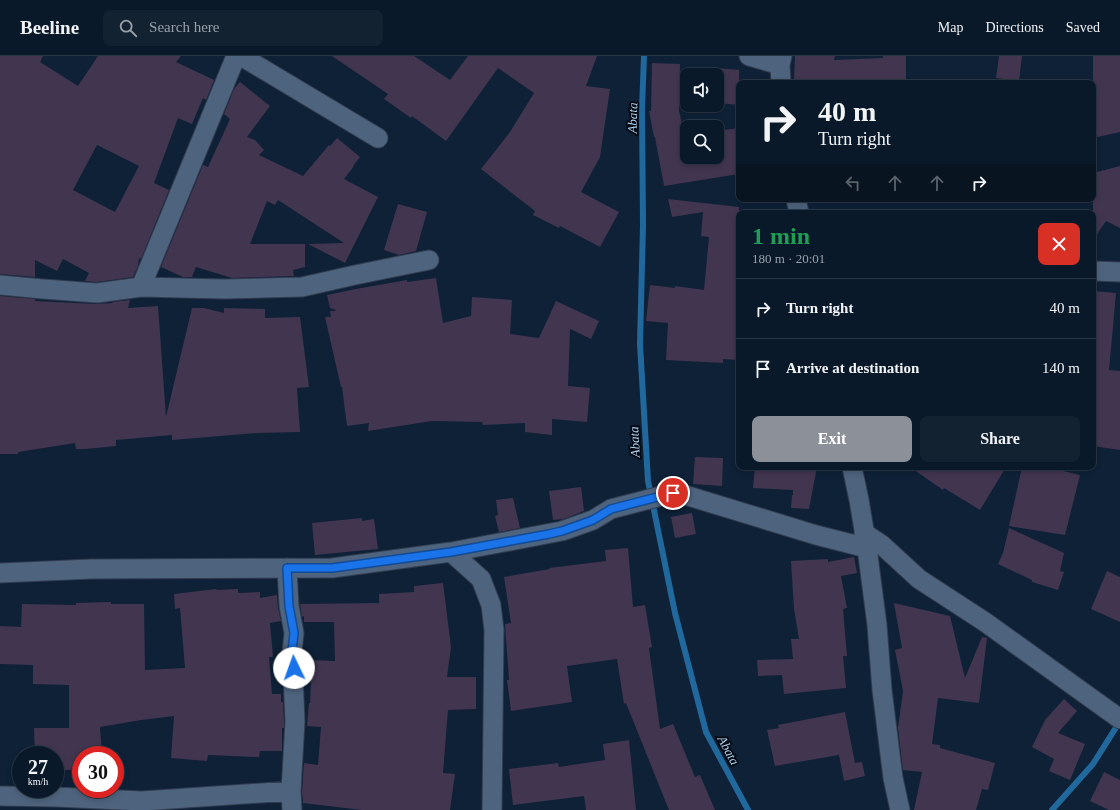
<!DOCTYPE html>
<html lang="en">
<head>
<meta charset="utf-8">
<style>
  :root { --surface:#0a1929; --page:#132231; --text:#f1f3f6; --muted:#99a0a8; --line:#2a3846; --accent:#8c9099 }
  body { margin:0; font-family:"Times New Roman",serif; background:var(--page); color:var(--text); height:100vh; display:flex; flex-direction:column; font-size:15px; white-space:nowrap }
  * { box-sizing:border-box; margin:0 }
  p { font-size:13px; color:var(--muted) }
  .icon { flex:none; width:22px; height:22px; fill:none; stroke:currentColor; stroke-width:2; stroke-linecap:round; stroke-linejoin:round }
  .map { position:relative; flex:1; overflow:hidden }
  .sheet { position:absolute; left:736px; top:154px; width:360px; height:260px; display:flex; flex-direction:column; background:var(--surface); border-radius:8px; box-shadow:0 2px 6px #0003,0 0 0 1px var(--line) }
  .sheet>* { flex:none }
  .guide { position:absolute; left:736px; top:24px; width:360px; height:122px; border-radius:8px; box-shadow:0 2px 6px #0003,0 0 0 1px var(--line); background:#0a1929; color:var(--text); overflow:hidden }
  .fabs { position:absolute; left:680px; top:12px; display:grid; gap:8px }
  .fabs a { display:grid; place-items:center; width:44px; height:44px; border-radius:8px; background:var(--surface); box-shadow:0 2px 6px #0003,0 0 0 1px var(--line); font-size:20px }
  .speed { position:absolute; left:12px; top:690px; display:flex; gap:8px; font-size:20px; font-weight:700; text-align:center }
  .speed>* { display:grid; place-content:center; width:52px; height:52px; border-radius:50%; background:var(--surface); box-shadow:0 2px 6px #0003,0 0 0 1px var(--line); line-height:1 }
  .speed small { font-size:10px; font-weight:400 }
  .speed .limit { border:6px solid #d22; background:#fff; color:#111 }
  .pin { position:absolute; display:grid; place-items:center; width:34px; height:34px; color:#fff; margin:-17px; border:2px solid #fff; border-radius:50%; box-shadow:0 1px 4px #0007 }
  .me { position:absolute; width:44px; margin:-22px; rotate:357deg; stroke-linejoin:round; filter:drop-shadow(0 0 3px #0008) }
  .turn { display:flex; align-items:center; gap:14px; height:84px; padding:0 16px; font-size:18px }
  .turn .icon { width:52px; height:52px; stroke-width:2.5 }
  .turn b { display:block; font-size:28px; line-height:34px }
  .lanes { display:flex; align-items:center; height:38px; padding:0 16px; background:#0003; justify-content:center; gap:20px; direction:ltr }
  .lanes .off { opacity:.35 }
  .round { display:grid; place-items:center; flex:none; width:42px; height:42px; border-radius:8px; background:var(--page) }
  .head { display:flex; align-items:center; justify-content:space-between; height:68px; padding:0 16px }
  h1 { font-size:24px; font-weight:700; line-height:30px; color:#1e9e55 }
  .primary-button { display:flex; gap:8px; margin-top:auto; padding:8px 16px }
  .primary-button a { flex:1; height:46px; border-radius:8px; background:var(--accent); color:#fff; font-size:16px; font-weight:700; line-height:46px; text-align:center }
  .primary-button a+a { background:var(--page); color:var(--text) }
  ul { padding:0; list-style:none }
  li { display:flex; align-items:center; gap:12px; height:60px; padding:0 16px; border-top:1px solid var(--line) }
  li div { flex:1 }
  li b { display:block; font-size:15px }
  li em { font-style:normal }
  header { display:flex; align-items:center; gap:24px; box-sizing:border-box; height:56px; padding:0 20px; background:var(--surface); border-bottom:1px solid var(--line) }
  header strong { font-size:19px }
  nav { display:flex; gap:22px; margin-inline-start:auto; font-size:14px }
  .search { width:280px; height:36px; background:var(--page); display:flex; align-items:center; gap:10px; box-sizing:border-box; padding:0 14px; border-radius:8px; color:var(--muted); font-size:15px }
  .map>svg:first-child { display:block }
</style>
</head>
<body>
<header>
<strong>Beeline</strong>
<div class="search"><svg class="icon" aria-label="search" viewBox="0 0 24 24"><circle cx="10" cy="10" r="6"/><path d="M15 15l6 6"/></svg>Search here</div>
<nav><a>Map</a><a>Directions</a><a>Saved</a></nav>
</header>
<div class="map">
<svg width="1120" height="754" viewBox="0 0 1120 754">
  <rect width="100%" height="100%" fill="#0e2137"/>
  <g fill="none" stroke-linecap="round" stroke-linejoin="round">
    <!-- stream -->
    <path stroke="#21689c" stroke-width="6" d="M644,0L642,53L643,169L640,288L648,425L675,557L706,676L748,754
      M1052,754L1093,708L1120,665"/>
  </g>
  <!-- building -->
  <path fill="#423550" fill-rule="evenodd" d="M0,0H43L40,6L78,30L98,0H181L176,6L214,24L206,44L203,42L192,68L178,62L154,127L169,134L141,203L139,202L138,210L133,221L97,226L85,225L89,217L63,203L57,215L35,204V221L0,218ZM97,89L139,110L115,156L73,134Z
    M332,0H414L450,24L468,0H597L586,30L610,33L600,101L581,136L619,156L600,191L560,170L559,172L533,159L535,155L481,113L510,76L534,37L498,12L446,85L412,60L411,62L384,43L388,38Z
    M795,0H835L834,4L883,2V0H906V27H794Z
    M999,0H1022L1019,25L996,22Z
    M1093,0H1120V76L1093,82Z
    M652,7L680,8L679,54L687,95V101H717V75L739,72V118L664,130L655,81H654L649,55H651Z
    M717,12L739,14V49L717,47Z
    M240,26L270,50L247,81L255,84L264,94L259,99L303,120L329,89L330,90L337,82L360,101L353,110H354L344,123L378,141L345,207L308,188L344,187L278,144L275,149L267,145L250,188H305V211L293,214L294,220L232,222L196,211L192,221H183L161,211L203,109L208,111L230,63L224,58L234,33Z
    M1120,110V172L1106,165L1093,184V117Z
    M668,143L739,151V304L723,303V307L666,304L668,267L646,265L650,229L675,232V230L704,234L709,181L701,180L703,156L672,161Z
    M398,148L427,156L416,195L399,199L384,194Z
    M436,222L443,267L471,260L472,241L512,244L510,278L539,282L556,245L599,265L591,283L570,273L568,330L590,332L587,366L552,363V379L525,376V367L483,369L482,366L432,365L368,375L369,367L347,370L342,331H341L325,261H331L330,255H335L336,254L330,252L327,239L356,233L407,224V226Z
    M1093,235L1116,237L1109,314L1120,315V394L1093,390Z
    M0,240L35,243V245L96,248L113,247L112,246L130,244L128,252L158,250L166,361L192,252H204L224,257V252L265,253V262L300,261L309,331L297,332L300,376L256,377L172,384V379L116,384V390L86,393H76L75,387L18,396V398H0Z
    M695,401L723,402L722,430L693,428Z
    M755,411H817L809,453L791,452L792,439H793V434L753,432Z
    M910,411H1006L980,454L944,432L943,434Z
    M1022,411H1046L1080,419L1065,479L1009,470Z
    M581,431L584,455L564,463L553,464L549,435Z
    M513,442L520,472L499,476L495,460L498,459L496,444Z
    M692,457L696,478L675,482L671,461Z
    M362,462V465L374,463L378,493L315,499L312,467Z
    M1009,472L1064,497L1060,515L1064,516L1058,534L1032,526V524L998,508L1003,497Z
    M628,492L633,551L645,549L652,591L649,592L660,673L673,668L695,721L700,719L715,754H669L626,647L624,648L617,603L567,610L572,646L511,655L507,624H509L505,568L511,567L504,521L550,513L549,512L606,505L605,494Z
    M854,501L857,517L841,520L847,552L843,553L847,600H843L846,632L784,638L782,619L758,620L757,604L793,603L791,583H799L794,553L791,505L828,503V506Z
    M1107,515L1120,521V566L1091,553Z
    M443,527L451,591L447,621H476V653L448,654L443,717L455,718L450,754H362L303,747L302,735L304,707L318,709L321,671L307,670L309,647H310L312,604L335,605L334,566H304V560L302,561L300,548L379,547V538L414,536V530Z
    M216,533L217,534L238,533V537L260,536V542L277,539L278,552L281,565L270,567L273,601H269L272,638H281V646H283L284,665V672H282V695H260L259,701L208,699L207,705L171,702L174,660L141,664L100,671L102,699H81V713L55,715V699H35L34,672H69V629L33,628V609L0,608V570L21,571L22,548L76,549V547L111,546V548H144L145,614L185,612L180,552L175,553L174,538Z
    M894,547L950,560L965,622L982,581L987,582L979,647L938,642L932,688L940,689V692L995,707L988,734L982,733L976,754H914L922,716L903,714L898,672L903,635L895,594L902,592Z
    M1064,643L1077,655L1058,677L1085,688L1070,724L1049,715L1054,703L1032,691L1045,664Z
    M845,656L855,707L862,706L865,720L844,725L839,699L775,710L767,674L779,672L778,669Z
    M629,684L636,754H586L584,740L513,749L509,713L558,707L559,711L605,704L603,688Z
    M1104,716L1120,724V754H1109L1090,745Z"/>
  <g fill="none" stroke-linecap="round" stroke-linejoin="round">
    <!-- street casing -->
    <g stroke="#323c4f" stroke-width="21">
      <path id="street" d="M241,0L378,82
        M749,0L780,9
        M781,27L780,9L782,0
        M796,143L799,157
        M1093,215L1120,216
        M0,229L43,233L97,237L141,231L224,233L302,231L355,219L429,204
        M141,231L236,0
        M852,411L859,444L867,492L877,569L882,634L893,722L900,754
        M864,477L882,489L919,523L985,566L1120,663
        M451,496L481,523L491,549L494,574L492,754
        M287,512L289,550L294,577L292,596L295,665L291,735L292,754
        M0,517L92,513L332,512L451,496L562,475L593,464L611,453L673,437L685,439L816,479L867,492
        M0,740L56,741L142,745L291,735"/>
    </g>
    <!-- street -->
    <use href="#street" stroke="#4e637d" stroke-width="19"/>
  </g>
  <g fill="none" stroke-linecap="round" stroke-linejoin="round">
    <!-- route casing -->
    <g stroke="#114b97" stroke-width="10">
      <path id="route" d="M294,612L292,596L294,577L289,550L287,512H332L451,496L549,478L562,475L593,464L611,453L673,437"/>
    </g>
    <!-- route -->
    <use href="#route" stroke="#1a73e8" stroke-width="7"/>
  </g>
  <g text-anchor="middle" stroke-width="4" stroke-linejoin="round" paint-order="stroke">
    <!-- water labels -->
    <g font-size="13" font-style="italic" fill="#afd0ee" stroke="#040b14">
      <text transform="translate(632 62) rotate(-89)" y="5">Abata</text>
      <text transform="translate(634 386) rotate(-93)" y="5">Abata</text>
      <text transform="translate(729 694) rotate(62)" y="5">Abata</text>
    </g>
  </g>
</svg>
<div class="fabs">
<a><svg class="icon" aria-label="sound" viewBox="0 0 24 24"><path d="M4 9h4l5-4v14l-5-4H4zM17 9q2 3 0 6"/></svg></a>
<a><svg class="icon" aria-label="search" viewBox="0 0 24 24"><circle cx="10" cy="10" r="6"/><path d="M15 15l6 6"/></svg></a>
</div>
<div class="speed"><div>27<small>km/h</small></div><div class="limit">30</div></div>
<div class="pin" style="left:673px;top:437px;background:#d93025"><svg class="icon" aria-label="arrive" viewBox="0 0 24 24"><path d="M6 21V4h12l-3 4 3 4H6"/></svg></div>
<svg class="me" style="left:294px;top:612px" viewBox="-20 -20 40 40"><circle r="19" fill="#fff"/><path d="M0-13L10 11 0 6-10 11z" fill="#1a73e8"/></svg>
<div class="guide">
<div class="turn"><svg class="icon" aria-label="right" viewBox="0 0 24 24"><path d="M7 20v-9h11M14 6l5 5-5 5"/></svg><div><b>40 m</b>Turn right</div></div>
<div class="lanes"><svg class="icon off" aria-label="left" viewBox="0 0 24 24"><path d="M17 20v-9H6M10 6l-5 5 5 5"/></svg><svg class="icon off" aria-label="ahead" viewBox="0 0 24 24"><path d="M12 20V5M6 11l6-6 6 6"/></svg><svg class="icon off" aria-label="ahead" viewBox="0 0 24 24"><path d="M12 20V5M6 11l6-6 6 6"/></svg><svg class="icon" aria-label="right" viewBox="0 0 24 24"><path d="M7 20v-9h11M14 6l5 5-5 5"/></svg></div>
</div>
<section class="sheet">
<div class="head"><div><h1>1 min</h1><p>180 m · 20:01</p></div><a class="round" style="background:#d93025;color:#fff"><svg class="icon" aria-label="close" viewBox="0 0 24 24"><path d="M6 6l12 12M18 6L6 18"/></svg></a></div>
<ul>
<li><svg class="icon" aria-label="right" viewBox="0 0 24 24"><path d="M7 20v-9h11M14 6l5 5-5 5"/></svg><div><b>Turn right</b></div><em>40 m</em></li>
<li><svg class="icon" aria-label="arrive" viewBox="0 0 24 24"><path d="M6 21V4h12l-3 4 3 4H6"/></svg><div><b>Arrive at destination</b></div><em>140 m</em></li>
</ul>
<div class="primary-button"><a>Exit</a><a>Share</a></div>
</section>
</div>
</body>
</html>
